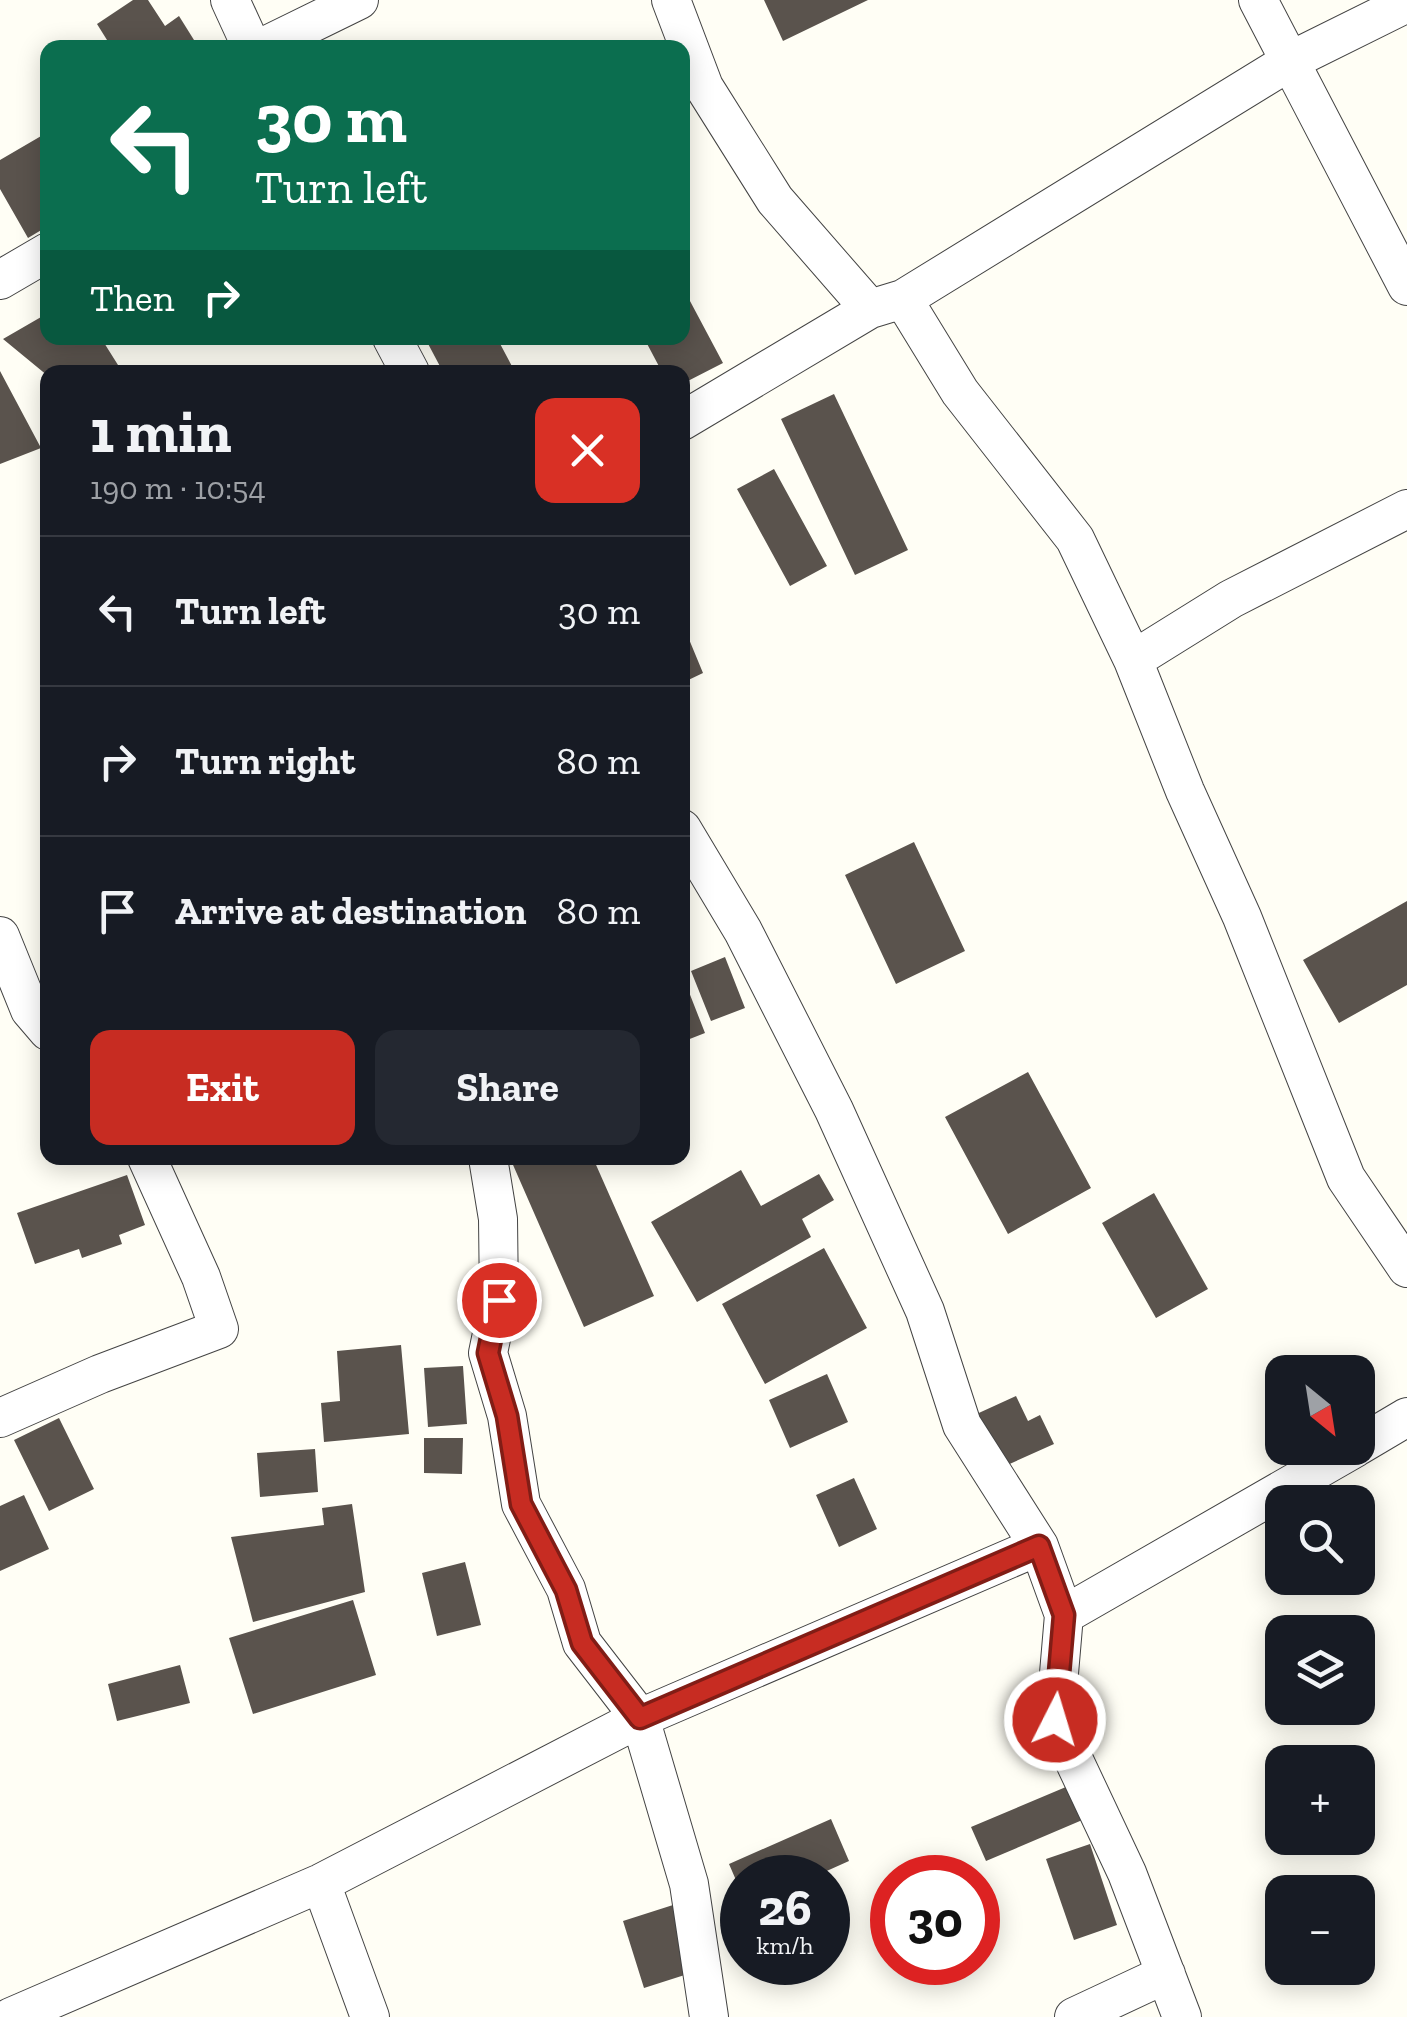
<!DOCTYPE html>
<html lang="en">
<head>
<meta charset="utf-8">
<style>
  :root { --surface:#171b24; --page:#242831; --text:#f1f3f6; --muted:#9ea1a6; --line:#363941; --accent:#c72c22 }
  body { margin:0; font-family:"Zilla Slab",serif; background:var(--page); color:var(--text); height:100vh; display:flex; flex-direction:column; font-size:38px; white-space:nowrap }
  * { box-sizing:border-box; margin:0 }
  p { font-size:32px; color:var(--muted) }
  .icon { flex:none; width:55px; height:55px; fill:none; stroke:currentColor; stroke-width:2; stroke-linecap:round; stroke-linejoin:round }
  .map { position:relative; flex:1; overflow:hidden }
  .drawer { position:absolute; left:40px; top:365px; width:650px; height:800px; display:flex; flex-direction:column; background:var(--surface); border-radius:20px; box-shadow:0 5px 25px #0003 }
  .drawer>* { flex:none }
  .hud { position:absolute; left:40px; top:40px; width:650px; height:305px; border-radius:20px; box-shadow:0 5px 25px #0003; background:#0b6e4f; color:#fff; overflow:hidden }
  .needle { width:65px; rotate:150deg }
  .fabs { position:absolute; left:1265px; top:1355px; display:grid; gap:20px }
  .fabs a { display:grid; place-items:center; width:110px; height:110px; border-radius:20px; background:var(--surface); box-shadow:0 5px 25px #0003; font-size:50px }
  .speed { position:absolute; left:720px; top:1855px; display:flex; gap:20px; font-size:50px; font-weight:700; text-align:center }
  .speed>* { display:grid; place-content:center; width:130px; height:130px; border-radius:50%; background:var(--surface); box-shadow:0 5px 25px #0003; line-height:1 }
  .speed small { font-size:25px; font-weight:400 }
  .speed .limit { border:15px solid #d22; background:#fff; color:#111 }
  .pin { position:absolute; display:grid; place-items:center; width:85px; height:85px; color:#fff; margin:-42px; border:5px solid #fff; border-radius:50%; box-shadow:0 2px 10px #0007 }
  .me { position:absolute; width:110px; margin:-55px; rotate:5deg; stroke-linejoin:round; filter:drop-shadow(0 0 8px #0008) }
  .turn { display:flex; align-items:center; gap:35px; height:210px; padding:0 50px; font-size:45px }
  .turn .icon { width:130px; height:130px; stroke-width:2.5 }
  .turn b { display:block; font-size:70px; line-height:85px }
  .then { display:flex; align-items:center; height:95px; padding:0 50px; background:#0003; gap:20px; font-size:38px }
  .round { display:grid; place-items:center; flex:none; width:105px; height:105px; border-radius:20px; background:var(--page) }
  .overview { display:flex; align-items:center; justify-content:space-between; height:170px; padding:0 50px }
  h1 { font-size:60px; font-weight:800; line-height:75px }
  .cta { display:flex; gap:20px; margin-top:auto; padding:20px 50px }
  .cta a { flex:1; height:115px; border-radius:20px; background:var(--accent); color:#fff; font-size:40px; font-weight:800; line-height:115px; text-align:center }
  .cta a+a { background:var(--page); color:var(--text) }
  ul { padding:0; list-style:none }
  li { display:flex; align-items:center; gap:30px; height:150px; padding:0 50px; border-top:2px solid var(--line) }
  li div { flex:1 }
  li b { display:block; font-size:38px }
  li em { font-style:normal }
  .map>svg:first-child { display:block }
</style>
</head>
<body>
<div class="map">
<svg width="1407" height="2017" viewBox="0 0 1407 2017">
  <rect width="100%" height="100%" fill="#fffef5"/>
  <!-- building -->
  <path fill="#5a534d" d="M133,0H148L165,26L179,16L199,48H112L97,24Z
    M764,0H868L783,41Z
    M48,132V226L28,238L0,189V160Z
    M682,286L723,363L682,384V372H662L644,338H682Z
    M48,313V338H101L118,365L105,372H48V376L3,339Z
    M425,338H497L515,372H443Z
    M0,371L41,448L0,464Z
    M834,394L908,550L855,575L781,419Z
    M774,469L827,566L790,586L737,489Z
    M686,632L703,673L682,683V633Z
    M914,842L965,951L896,984L845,875Z
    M1407,901V985L1339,1023L1303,960Z
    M725,957L745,1008L711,1021L691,971Z
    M687,987L705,1033L682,1042V989Z
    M1028,1072L1091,1188L1008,1234L945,1117Z
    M510,1158H593L654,1296L584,1327Z
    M741,1170L761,1206L819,1174L834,1200L802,1219L811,1237L697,1302L651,1222Z
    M127,1175L145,1225L119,1235L122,1244L82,1258L79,1249L35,1264L17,1213Z
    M1154,1193L1208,1289L1156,1318L1102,1223Z
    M824,1248L867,1328L765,1384L722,1304Z
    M401,1345L409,1434L324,1442L321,1403L340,1401L337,1351Z
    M463,1366L467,1424L428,1427L424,1368Z
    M827,1374L848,1422L790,1448L769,1400Z
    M1016,1396L1028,1421L1040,1415L1054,1444L994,1471L970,1417Z
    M59,1418L94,1489L49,1511L14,1440Z
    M424,1438H463L462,1474L424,1473Z
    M315,1449L318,1492L260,1497L257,1453Z
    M854,1478L877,1529L839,1547L816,1495Z
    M24,1495L49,1549L0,1571V1506Z
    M352,1504L365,1592L253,1622L231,1537L324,1525L322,1508Z
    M465,1562L481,1625L437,1636L422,1573Z
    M353,1600L376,1675L253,1714L229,1638Z
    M180,1665L190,1703L117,1721L108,1684Z
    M1073,1784L1087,1818L986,1861L971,1827Z
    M831,1819L849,1861L811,1878H742V1894L729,1864Z
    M1090,1844L1117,1925L1074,1940L1046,1859Z
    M673,1905L694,1972L644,1988L623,1921Z"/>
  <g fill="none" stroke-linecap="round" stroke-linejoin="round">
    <!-- street casing -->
    <g stroke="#444" stroke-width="40">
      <path id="street" d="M230,0L252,48
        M671,0L704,87L775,200L870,309
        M1258,0L1407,286
        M261,48L359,0
        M0,280L48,252
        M903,299L960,392L1075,539L1133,660L1185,791L1242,917L1346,1178L1407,1268
        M392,338L410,372
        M682,421L870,309L903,299L1292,60L1407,3
        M1133,660L1231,599L1407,509
        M682,829L743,931L834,1110L925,1311L962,1425L1039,1546L1064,1615L1055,1720L1127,1873L1182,2017
        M0,936L30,1010L48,1031
        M488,1158L498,1219L499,1300L488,1353L507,1416L521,1504L566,1589L582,1643L640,1718L689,1884L709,2017
        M0,1418L100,1374L219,1329L201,1277L147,1158
        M1358,1446L1407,1417
        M1064,1615L1355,1448
        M321,1883L370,2017
        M11,2017L321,1883L640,1718L1039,1546
        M1074,2017L1166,1974"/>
    </g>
    <!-- street -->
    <use href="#street" stroke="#fff" stroke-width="38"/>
  </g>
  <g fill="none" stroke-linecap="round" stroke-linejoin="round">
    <!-- route casing -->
    <g stroke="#811d16" stroke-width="25">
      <path id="route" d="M499,1300L488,1353L507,1416L521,1504L566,1590L582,1643L640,1718L1039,1546L1064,1615L1055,1720"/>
    </g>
    <!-- route -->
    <use href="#route" stroke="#c72c22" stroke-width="18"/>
  </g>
</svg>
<div class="fabs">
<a><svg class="needle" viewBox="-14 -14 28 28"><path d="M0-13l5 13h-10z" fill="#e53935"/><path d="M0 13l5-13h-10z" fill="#9ea1a6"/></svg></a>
<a><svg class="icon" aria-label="search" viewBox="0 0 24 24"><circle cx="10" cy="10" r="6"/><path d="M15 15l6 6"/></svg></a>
<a><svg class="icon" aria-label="layers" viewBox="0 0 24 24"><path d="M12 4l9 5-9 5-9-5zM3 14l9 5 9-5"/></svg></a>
<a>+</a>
<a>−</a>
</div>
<div class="speed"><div>26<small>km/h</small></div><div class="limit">30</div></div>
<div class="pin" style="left:499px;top:1300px;background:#d93025"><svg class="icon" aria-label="arrive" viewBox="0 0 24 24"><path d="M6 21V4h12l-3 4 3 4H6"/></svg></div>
<svg class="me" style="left:1055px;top:1720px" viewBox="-20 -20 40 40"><circle r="17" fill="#c72c22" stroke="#fff" stroke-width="3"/><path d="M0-11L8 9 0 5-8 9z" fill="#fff"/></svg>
<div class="hud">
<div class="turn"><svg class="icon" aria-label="left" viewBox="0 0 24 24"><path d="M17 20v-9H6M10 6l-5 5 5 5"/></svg><div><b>30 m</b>Turn left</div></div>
<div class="then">Then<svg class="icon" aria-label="right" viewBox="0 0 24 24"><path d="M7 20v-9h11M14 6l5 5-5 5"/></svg></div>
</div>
<section class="drawer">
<div class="overview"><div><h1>1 min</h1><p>190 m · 10:54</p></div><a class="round" style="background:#d93025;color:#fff"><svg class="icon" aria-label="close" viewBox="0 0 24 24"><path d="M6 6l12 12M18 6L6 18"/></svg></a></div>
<ul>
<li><svg class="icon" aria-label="left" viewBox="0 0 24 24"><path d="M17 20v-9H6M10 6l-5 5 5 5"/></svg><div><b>Turn left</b></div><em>30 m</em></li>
<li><svg class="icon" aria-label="right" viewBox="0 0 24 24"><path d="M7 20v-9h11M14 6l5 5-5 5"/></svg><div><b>Turn right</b></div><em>80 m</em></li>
<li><svg class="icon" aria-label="arrive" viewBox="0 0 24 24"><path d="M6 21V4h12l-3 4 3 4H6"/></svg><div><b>Arrive at destination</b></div><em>80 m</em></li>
</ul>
<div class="cta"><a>Exit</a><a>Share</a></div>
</section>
</div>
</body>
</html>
